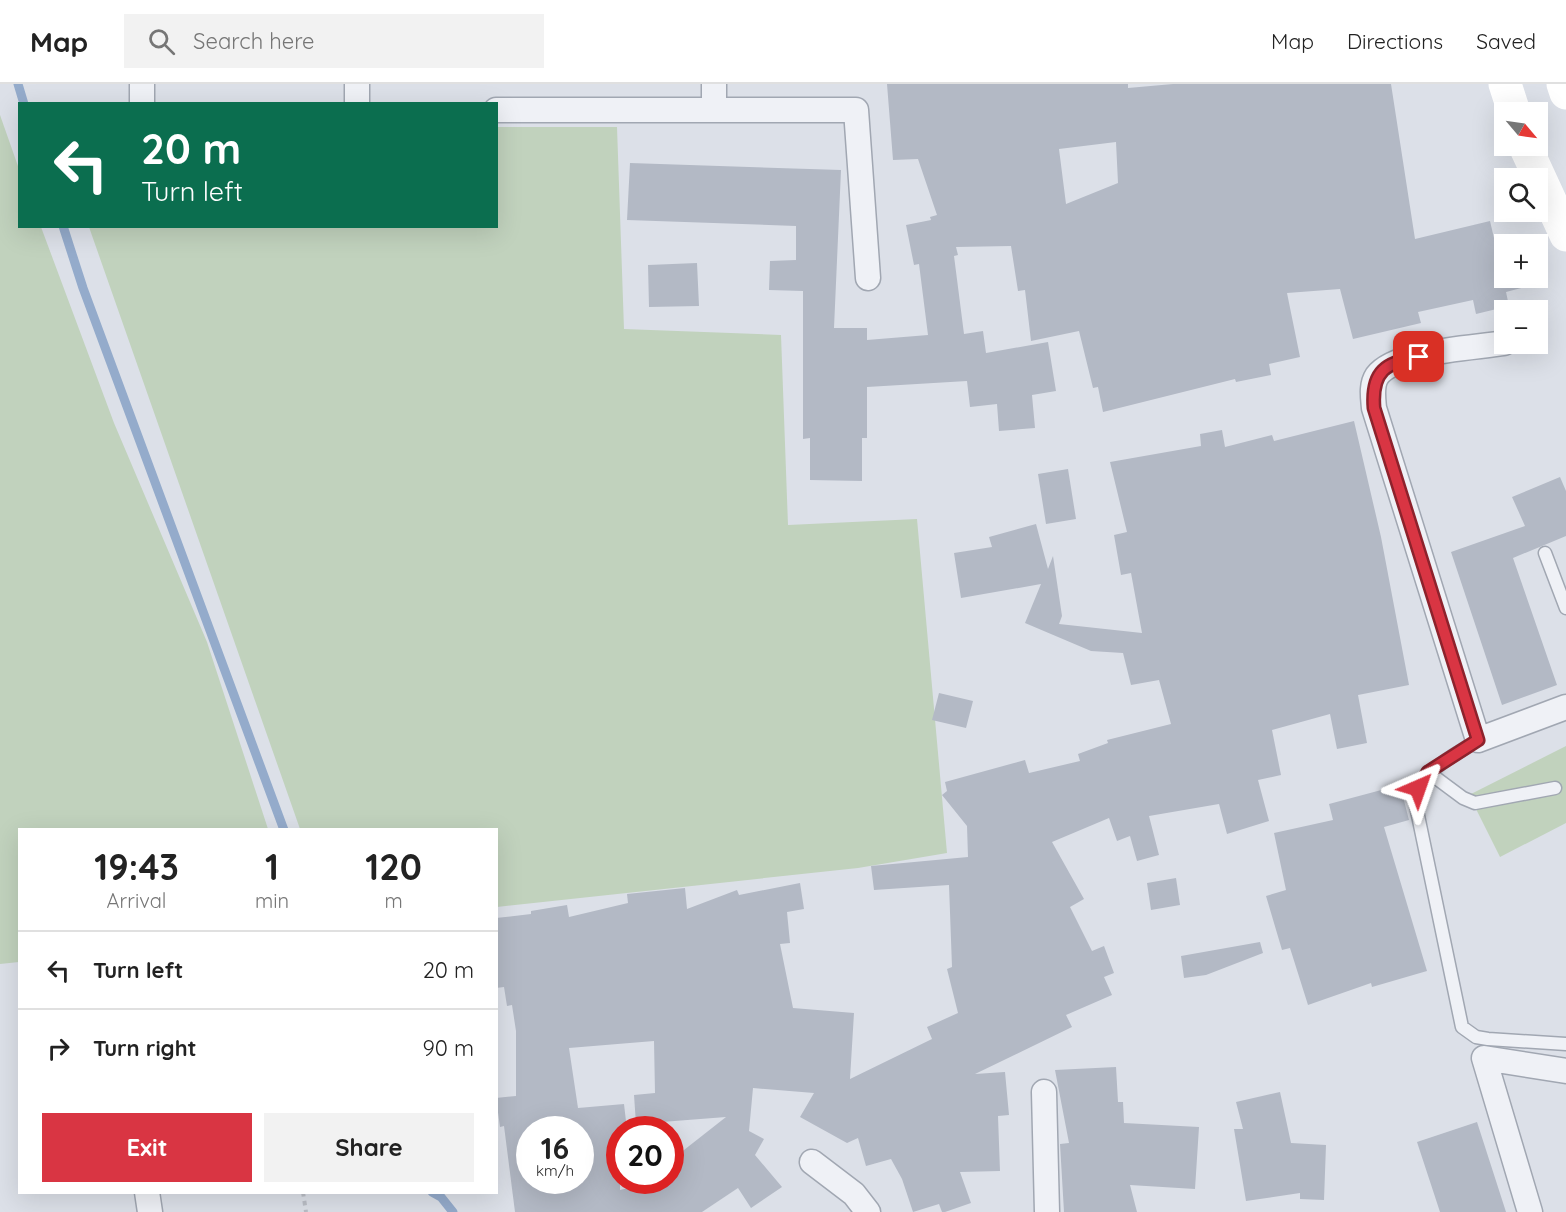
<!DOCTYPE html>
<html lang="en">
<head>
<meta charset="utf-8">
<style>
  :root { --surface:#fff; --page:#f2f2f2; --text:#222; --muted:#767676; --line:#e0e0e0; --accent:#d93543 }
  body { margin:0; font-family:Quicksand,sans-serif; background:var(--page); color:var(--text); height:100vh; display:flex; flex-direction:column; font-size:22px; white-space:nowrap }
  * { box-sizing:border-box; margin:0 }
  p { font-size:20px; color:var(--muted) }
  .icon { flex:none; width:33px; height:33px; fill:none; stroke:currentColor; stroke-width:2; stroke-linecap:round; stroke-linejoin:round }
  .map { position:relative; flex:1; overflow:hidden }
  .details { position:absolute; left:18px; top:744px; width:480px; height:366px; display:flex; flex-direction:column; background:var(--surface); border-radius:0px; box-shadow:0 6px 24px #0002 }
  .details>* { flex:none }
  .guide { position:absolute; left:18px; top:18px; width:480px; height:126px; border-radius:0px; box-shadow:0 6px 24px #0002; background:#0b6e4f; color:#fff; overflow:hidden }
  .needle { width:39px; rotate:119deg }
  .buttons { position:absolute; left:1494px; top:18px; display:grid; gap:12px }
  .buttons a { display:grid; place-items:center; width:54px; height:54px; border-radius:0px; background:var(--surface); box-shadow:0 6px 24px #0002; font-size:30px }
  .speed { position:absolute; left:516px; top:1032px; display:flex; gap:12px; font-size:30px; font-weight:700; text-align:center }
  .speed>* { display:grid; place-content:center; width:78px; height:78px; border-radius:50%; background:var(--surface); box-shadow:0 6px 24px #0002; line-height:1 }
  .speed small { font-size:15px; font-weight:400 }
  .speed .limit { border:9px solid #d22; background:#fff; color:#111 }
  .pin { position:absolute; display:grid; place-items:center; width:51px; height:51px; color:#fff; margin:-26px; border-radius:12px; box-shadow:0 3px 9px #0006 }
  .me { position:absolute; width:66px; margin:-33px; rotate:43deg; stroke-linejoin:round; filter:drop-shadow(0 0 4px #0008) }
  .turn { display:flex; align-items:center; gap:21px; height:126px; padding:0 24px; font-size:27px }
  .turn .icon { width:78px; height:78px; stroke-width:2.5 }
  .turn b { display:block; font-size:42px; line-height:51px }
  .eta { display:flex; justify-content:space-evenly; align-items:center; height:102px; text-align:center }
  .eta b { font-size:36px; font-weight:700; line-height:42px }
  .button { display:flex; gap:12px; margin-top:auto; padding:12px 24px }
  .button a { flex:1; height:69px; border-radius:0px; background:var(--accent); color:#fff; font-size:24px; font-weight:700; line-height:69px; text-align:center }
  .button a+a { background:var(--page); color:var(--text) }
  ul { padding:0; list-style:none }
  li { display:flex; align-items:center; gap:18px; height:78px; padding:0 24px; border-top:2px solid var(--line) }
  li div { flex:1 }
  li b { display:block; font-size:22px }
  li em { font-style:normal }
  header { display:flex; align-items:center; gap:36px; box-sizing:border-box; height:84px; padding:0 30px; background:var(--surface); border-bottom:2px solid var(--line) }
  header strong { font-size:28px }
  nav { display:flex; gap:33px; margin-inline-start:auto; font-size:21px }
  .search { width:420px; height:54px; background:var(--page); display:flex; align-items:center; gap:15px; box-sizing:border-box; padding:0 21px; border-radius:0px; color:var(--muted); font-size:22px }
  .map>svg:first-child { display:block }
</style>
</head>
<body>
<header>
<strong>Map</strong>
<div class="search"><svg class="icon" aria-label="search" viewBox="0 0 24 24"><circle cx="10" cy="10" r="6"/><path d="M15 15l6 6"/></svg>Search here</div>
<nav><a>Map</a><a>Directions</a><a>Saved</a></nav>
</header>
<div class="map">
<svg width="1566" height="1128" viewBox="0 0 1566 1128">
  <rect width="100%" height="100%" fill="#dce0e8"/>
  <!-- green -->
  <path fill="#c1d2bd" d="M0,31L19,85L20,142L41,143L114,339L207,558L268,745L20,746L19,878L0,880Z
    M497,43H617L624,245L781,251L788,441L917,435L947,769L858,784L497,823L496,746L300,745L89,143L496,142Z
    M1566,662V739L1500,773L1469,711Z"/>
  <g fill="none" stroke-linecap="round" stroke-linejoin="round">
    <!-- stream -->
    <path stroke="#94abcb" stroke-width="9" d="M18,0L24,20
      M63,142L83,204L284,746
      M432,1108L441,1113L453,1128"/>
  </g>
  <!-- building -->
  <path fill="#b3b9c5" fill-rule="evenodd" d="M887,0H1128V4L1173,0H1391L1415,155L1490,137L1494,154L1512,150L1515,160H1504V194H1522L1525,203L1506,208L1509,222L1476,230L1473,216L1418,228L1421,239L1353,255L1340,205L1287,209L1300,273L1269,280L1271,291L1236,298L1235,295L1103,328L1098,303L1093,304L1079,247L1031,257L1025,206L1018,207L1011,162L956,163L958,171L954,172L964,250L983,247L986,269L1048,258L1056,307L1032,311L1035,344L999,347L997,320L970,323L967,297L867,303V354H862V397L810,396V354L803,355V207L769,206L770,177L796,176V142L627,136L630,79L841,86L834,244H867V256L928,251L919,180L914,181L906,141L931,136L930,133L937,131L918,75L893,76ZM1116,58L1118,99L1066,120L1059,65Z
    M697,179L699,222L649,223L648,181Z
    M1354,337L1381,453L1409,601L1358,611L1367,659L1337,665L1330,630L1272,646L1281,691L1258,696L1269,737L1227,750L1219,720L1149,732L1159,771L1137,777L1130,752L1117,757L1109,734L1052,758L1084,815L1070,823L1092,867L1104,862L1114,889L1104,893L1112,911L1066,931L1072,943L975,990L1005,988L1009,1031L998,1032L1000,1087L960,1088L971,1119L945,1128H942L939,1120L913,1128L902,1095L891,1075L866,1082L858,1054L847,1059L800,1033L814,1009L753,1004L749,1047L764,1055L755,1071L782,1103L751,1124L738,1104L702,1128H515L504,1042L500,1043L496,1014L516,1012V947L512,921L507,922L504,903L496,904V834L531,830V827L567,821L569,833L628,819L627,810L685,804L687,825L737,806L739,811L800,799L804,825L787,828L790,859L780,860L793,924L854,929L850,995L932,955L927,943L958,929L947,885L952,883L949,801L874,806L871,782L968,773L967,742L942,711L947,707L945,698L1025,676L1029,689L1080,677L1078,670L1108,659L1107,656L1171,640L1159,596L1131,601L1123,569L1091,567L1025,539L1041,500L961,514L954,469L992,463L989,453L1036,440L1048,485L1053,472L1062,532L1059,540L1142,549L1131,489L1121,491L1114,451L1127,448L1110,378L1201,362L1200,350L1222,346L1225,363L1272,351L1274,357ZM654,957L655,1009L634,1011L636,1040L726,1033L670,1077V1096L640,1102L633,1107V1103L620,1106V1046H627L624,1020L578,1024L569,964ZM530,1046H580V1096H530Z
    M1068,385L1076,435L1046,440L1038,390Z
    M1560,393L1566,407V452L1513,474L1557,601L1502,621L1451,468L1525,442L1512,413Z
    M939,609L973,617L966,644L932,636Z
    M1400,701L1409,736L1384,743L1427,887L1372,903L1371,899L1308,921L1290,864L1282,866L1266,812L1286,806L1274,749L1333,736L1329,720Z
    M1176,794L1180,821L1151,826L1147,799Z
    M1260,858L1263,869L1206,891L1184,894L1181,872Z
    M1116,983L1118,1018H1123L1124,1039L1199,1043L1195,1105L1130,1101L1137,1128H1064L1060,1060L1069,1059L1055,986Z
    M1280,1008L1291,1059L1326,1061L1324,1116L1300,1115V1109L1246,1117L1234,1045H1243L1236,1018Z
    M1477,1038L1506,1128H1440L1417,1058Z"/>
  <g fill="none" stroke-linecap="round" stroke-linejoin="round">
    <!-- service casing -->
    <g stroke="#a1a7b2" stroke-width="15">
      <path id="service" d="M1545,469L1566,524
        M1478,656C1452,673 1422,685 1415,717L1462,943L1476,953L1488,955L1566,960
        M1428,688L1463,714L1475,719L1555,704"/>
    </g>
    <!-- minor casing -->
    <g stroke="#a1a7b2" stroke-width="27">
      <path id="minor" d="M142,20V0
        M357,20V0
        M496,26H856L868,194
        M714,26V0
        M1504,259C1474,264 1395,267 1377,292C1371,301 1373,313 1374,324L1478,656L1566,623
        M1044,1008L1047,1128
        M812,1078L854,1110L868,1128
        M147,1108L150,1128
        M1530,1128L1484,974L1566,987"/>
    </g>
    <!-- path -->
    <path stroke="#babec6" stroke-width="4" stroke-dasharray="4.5 4.5" stroke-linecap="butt" d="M303,1108L306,1128"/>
    <!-- service -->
    <use href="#service" stroke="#eff1f6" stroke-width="12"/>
    <!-- minor -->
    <use href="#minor" stroke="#eff1f6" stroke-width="24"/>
    <!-- secondary -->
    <path stroke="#fff" stroke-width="33" d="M1505,0L1514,28
      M1563,0L1566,9
      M1525,62L1566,151"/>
  </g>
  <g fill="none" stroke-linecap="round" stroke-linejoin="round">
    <!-- route casing -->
    <g stroke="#8d222c" stroke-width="15">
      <path id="route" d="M1418,704L1428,688L1478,656L1374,324C1371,287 1386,278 1419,273"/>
    </g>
    <!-- route -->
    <use href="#route" stroke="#d93543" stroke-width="10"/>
  </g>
</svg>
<div class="buttons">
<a><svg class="needle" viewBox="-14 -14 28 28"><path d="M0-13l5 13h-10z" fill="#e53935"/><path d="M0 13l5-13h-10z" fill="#767676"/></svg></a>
<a><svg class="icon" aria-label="search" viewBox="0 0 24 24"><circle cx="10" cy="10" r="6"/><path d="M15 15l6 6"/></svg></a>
<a>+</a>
<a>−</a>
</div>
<div class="speed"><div>16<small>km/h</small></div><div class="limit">20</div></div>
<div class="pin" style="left:1419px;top:273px;background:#d93025"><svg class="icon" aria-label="arrive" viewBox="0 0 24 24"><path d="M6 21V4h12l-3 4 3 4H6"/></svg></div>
<svg class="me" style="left:1418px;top:704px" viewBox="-20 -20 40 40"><path d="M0-17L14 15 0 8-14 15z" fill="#d93543" stroke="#fff" stroke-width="4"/></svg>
<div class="guide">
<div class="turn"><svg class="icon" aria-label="left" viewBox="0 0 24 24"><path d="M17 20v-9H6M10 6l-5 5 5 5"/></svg><div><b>20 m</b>Turn left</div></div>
</div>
<section class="details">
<div class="eta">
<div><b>19:43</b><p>Arrival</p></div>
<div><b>1</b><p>min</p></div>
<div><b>120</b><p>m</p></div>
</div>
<ul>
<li><svg class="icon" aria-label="left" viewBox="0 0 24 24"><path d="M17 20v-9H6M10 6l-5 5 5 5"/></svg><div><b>Turn left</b></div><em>20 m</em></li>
<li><svg class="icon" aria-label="right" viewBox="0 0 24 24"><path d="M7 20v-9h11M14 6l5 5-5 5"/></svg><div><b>Turn right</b></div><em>90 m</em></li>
</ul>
<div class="button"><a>Exit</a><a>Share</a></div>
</section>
</div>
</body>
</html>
